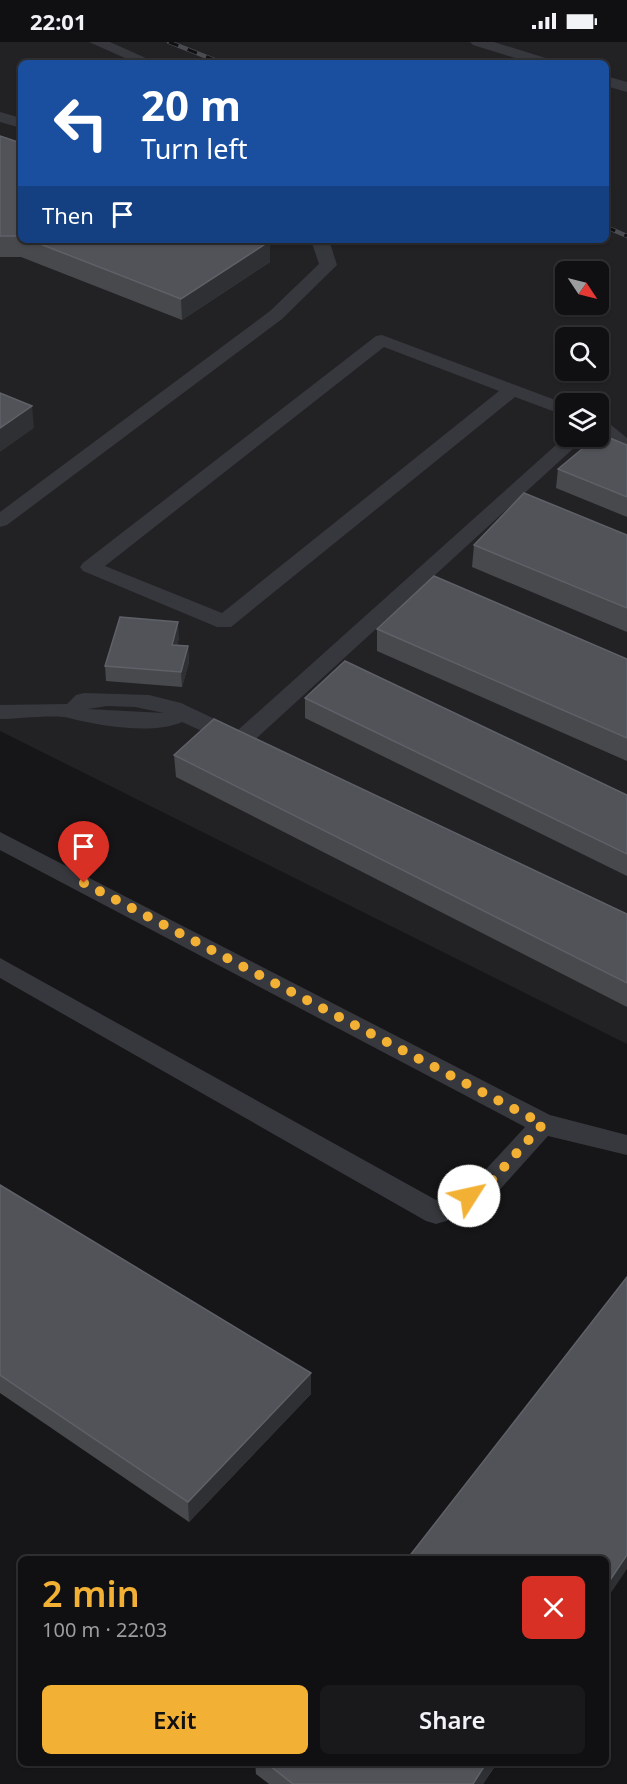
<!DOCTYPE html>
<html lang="en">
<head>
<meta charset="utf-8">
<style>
  :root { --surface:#101012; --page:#19191b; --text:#f1f3f6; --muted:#9c9d9f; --line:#303032; --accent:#f2b134 }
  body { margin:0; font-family:"Noto Sans",sans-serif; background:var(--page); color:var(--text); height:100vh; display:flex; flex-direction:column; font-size:22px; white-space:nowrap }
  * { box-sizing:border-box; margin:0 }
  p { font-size:20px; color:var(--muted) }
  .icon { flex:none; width:33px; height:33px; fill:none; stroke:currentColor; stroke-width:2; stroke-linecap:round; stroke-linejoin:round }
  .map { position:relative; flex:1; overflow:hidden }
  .details { position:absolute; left:18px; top:1514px; width:591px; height:210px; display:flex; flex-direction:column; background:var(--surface); border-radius:9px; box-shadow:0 2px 4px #0004,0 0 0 2px var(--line) }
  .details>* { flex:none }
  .top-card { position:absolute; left:18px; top:18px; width:591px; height:183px; border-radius:9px; box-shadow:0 2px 4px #0004,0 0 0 2px var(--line); background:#1a4fa0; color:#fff; overflow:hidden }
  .needle { width:39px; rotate:125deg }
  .controls { position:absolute; left:555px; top:219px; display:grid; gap:12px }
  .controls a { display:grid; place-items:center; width:54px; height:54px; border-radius:9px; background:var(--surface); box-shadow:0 2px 4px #0004,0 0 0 2px var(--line); font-size:30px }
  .pin { position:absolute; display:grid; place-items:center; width:51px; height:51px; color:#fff; margin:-62px -26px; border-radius:50% 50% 50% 0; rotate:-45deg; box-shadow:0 0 6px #0007 }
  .pin .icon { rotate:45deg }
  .me { position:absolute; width:66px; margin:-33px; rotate:55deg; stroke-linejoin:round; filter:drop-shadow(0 0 4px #0008) }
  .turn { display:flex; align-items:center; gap:21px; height:126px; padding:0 24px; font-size:27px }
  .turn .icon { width:78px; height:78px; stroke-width:2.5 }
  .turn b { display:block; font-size:42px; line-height:51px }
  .then { display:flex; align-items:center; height:57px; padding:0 24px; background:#0003; gap:12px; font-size:22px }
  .round { display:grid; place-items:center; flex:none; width:63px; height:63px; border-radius:9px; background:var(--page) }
  .head { display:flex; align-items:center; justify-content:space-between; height:102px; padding:0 24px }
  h1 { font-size:36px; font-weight:600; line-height:45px; color:var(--accent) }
  .cta { display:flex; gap:12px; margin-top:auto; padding:12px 24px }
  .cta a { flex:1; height:69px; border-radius:9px; background:var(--accent); color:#111; font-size:24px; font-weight:600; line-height:69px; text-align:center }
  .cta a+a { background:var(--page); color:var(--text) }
  .status { display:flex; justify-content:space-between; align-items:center; height:42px; padding:0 30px; background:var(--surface); direction:ltr }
  .status svg { height:16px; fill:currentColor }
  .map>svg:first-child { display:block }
</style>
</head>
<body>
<div class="status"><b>22:01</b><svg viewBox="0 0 49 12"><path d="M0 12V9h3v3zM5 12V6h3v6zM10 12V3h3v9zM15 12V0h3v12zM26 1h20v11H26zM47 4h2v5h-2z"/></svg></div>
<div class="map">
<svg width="627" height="1742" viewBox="0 0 627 1742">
  <rect width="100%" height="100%" fill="#161618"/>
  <!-- built -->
  <path fill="#222225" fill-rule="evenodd" d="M0,0H627V1002L0,689ZM21,21H606V198H21ZM566,230H598V262H566ZM566,296H598V328H566ZM566,362H598V394H566Z"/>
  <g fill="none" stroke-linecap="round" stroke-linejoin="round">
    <!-- service -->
    <path fill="#37383d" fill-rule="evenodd" d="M89,0H110L157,21H136Z
      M470,0H494L552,18L555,21H531L473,3Z
      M606,34L627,40V50L606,44Z
      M0,70L21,76V86L0,80Z
      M311,198H329L337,223L282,277L7,483L0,485V470L270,269L319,222Z
      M382,293L566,362V374L515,355L231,585H217L83,529L80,525L83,521L376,294ZM384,305L499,349L222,571L105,524Z
      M598,376L605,378L627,396V411L620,409L598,392Z
      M566,394H587L249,703L241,705L233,703L182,680C153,693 100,684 69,676C55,672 17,677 0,677V663L67,662L76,653L84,651L149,653L181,661L238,688ZM107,664L135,665L164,671L88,667Z
      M0,790L550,1073L627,1093V1113L548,1094L495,1153L446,1179L436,1182L426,1179L0,936V916L436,1158L477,1137L525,1085L0,808Z"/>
    <!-- rail casing -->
    <g stroke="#4a4c52" stroke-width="4.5">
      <path id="rail" d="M169,0L222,21
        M606,185L627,194"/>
    </g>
    <!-- rail -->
    <use href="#rail" stroke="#111113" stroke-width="3" stroke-dasharray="10" stroke-linecap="butt"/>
  </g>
  <!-- wall -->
  <path fill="#47494d" d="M0,94L21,101V198H269L270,220L182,278L21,215H0Z
    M627,403V475L556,446L558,427Z
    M627,493V590L472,525L474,503Z
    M377,587L627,617V719L377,609Z
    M179,596L177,603L188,604L189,620L182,645L106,639L105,624Z
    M305,656L627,753V834L305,676Z
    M174,713L627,872V965L176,735Z
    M0,1143L311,1352L189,1480L0,1351Z
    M255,1720H498L483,1742H269L256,1732Z"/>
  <!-- shaded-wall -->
  <path fill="#2f3033" d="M270,199V220L182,278L181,257Z
    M32,364L34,386L0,410V386Z
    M178,580L179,596L173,618L172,603Z
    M188,604L189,620L182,645L181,630Z
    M311,1331V1352L189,1480L188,1460Z
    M627,1513V1527L606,1558V1544Z
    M487,1720H498L483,1742H473Z"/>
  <!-- building -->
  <path fill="#525359" stroke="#5f6168" stroke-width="1.5" d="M0,94L21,101V195L19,194H0Z
    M30,198H269L270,199L181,257Z
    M0,351L32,364L0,386Z
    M600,392L627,403V455L558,427Z
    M524,451L627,493V566L474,503Z
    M434,534L627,617V696L377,587Z
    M120,575L178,580L172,603L188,604L181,630L105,624Z
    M345,619L627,753V812L305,656Z
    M214,677L627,872V941L174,713Z
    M0,1143L311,1331L188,1460L0,1333Z
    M627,1235V1513L606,1544V1516H408Z
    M265,1720H487L473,1742H293Z"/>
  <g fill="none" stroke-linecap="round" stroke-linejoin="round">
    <!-- route -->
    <path stroke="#f2b134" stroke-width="10" stroke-dasharray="0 18" d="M84,841L543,1082L486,1145L469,1154"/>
  </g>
</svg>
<div class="controls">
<a><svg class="needle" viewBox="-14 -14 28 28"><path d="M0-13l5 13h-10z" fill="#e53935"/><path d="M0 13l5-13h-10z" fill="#9c9d9f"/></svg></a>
<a><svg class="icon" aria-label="search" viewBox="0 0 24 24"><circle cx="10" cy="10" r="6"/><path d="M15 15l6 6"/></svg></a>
<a><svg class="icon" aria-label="layers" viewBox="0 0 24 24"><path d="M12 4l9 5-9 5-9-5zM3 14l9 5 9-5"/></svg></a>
</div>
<div class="pin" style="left:84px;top:841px;background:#d93025"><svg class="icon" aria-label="arrive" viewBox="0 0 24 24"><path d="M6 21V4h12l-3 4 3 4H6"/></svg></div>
<svg class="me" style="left:469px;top:1154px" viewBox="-20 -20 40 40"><circle r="19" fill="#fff"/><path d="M0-13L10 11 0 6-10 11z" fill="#f2b134"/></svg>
<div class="top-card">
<div class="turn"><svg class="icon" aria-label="left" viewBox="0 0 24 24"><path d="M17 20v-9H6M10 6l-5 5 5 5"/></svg><div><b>20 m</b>Turn left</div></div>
<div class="then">Then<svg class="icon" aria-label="arrive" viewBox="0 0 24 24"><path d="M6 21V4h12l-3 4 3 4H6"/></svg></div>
</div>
<section class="details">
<div class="head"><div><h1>2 min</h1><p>100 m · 22:03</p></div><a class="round" style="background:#d93025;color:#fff"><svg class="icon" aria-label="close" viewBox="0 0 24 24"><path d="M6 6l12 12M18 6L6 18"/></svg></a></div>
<div class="cta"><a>Exit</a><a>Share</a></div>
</section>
</div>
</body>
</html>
